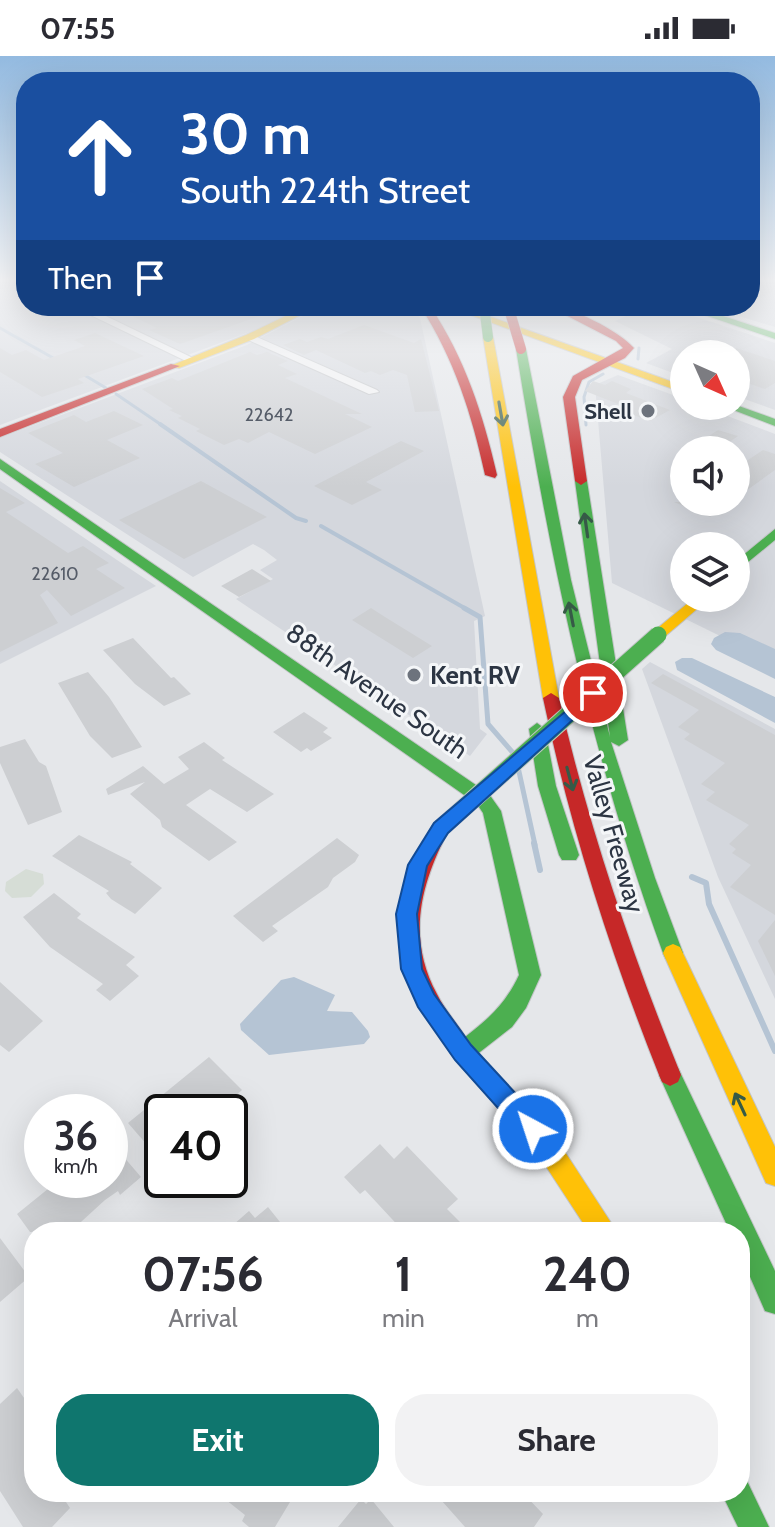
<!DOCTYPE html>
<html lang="en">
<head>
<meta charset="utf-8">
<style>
  :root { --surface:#fff; --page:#f2f2f3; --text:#2b2b33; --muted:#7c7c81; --accent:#0f766e }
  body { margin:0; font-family:Cabin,sans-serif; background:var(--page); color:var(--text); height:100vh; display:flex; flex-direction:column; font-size:30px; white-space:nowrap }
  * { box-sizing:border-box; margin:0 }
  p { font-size:26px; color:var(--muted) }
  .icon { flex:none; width:44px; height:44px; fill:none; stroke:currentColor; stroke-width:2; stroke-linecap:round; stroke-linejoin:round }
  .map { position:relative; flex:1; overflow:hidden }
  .sheet { position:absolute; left:24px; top:1166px; width:726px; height:280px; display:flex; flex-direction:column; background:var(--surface); border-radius:32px; box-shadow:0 8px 32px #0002 }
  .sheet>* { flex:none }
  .top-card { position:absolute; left:16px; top:16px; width:744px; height:244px; border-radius:32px; box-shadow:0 8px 32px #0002; background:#1a4fa0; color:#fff; overflow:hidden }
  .needle { width:52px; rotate:135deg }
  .controls { position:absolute; left:670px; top:284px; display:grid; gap:16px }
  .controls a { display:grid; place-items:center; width:80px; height:80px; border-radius:50%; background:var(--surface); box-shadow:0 8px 32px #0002; font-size:40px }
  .speed { position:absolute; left:24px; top:1038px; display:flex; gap:16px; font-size:40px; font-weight:700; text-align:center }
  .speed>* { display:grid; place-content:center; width:104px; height:104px; border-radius:50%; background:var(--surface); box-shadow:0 8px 32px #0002; line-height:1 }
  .speed small { font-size:20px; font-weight:400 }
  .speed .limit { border:4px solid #111; border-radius:12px; background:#fff; color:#111 }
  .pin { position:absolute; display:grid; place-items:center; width:68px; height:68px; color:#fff; margin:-34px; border:4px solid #fff; border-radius:50%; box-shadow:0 2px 8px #0007 }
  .me { position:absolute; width:88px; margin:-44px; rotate:320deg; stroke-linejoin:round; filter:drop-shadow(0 0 6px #0008) }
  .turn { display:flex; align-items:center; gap:28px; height:168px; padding:0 32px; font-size:36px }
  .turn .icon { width:104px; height:104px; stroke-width:2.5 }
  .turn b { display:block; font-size:56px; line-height:68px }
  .then { display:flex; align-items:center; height:76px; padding:0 32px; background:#0003; gap:16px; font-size:30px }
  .eta { display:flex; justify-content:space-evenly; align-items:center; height:136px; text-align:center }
  .eta b { font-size:48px; font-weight:700; line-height:56px }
  .action { display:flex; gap:16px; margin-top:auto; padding:16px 32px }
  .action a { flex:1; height:92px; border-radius:32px; background:var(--accent); color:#fff; font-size:32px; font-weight:700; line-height:92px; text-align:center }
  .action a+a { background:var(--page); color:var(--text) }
  .status { display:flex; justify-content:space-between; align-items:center; height:56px; padding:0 40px; background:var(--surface); direction:ltr }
  .status svg { height:22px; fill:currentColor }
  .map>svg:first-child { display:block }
</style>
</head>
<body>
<div class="status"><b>07:55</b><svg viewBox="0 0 49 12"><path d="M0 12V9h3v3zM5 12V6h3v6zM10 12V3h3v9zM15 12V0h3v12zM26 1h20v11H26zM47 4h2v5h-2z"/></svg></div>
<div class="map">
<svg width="775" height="1471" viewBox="0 0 775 1471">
  <rect width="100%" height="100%" fill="#e5e7ea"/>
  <!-- built -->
  <path fill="#d4d7dd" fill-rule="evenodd" d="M0,225H26V250H303L252,275L0,369Z
    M750,225H775V271L706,250H750Z
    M322,250H410L420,262L485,560L474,565L480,673L487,678L470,700L236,543L273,523L260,514L277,504L264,494L253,488L193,521L0,396V382L247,289Z
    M648,250H663L775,287V354L736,340V298H684V321L646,307L672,293L615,265Z
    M618,319L684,343V350H701L775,378V607L612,527L595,329ZM684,394H736V446H684ZM684,490H736V542H684Z
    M0,425L117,504L156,530L0,608Z
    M650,606L775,673V943L718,821L642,613Z"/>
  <!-- green -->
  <path fill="#d6ddd6" d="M26,813L43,818L44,828L31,841L12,842L5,835L6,826Z"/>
  <!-- water -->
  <path fill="#b5c4d4" d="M725,576L740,577L775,593V623L716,594L711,588L714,582Z
    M682,602H692L775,641V667L677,614L675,606Z
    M294,921L335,939L327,955L352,956L368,975L370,981L364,988L269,999L241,974L240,968L281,924Z"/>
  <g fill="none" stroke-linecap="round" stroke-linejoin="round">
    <!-- stream-far3 -->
    <path stroke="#b5c4d4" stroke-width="3" d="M0,272L55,303
      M638,303L639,292
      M81,317L106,332
      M116,338L163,370
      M586,369L584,341L589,326L603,318"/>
    <!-- stream-far2 -->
    <path stroke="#b5c4d4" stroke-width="4" d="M160,368L296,462L306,465
      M321,470L468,554"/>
    <!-- stream-far1 -->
    <path stroke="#b5c4d4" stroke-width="5" d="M464,552L480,561L488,668L514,698
      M518,711L535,789"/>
    <!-- stream -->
    <path stroke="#b5c4d4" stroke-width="6" d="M534,787L540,814
      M692,821L706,827L709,848L775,995"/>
  </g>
  <!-- building -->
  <path fill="#cdcfd2" d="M750,225H775V235L750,247Z
    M111,250H282V252L180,288L149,274L157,272Z
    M364,269L414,287L421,283L439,355L415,356L407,319L393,314L380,319L371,315L365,317L316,294L304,299L283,289L300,283L307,286L321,281L328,283Z
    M95,277L144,300L78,323L84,327L42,341L0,316V292L12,299L26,294L44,304L85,290L74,284Z
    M736,292L775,305V327L765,333L736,323Z
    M250,296L257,299L267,296L288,305L278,309L297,318L285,322L362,358H345L372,371L315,398L269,376L248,387L239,383L224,389L196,375L200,373L178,362L182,360L169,354L173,353L142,333L172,322L178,325Z
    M593,325L605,329L612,325L631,333L626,337L670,354L650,365L625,356L631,353L585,335Z
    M114,355L143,369L107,384L140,402L74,431L35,408L63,397L28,377L74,359L86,366Z
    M718,374L738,380L718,394L695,389Z
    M401,385L424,395L366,426L382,434L352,449L314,430Z
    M763,394L775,398V414L736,442V412Z
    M201,425L267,461L184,503L119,464Z
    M0,432L25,447L6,456L68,497L83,490L109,507L96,513L125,532L71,560L47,534L40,539L58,567L0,596Z
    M674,446H731L710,461Z
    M252,513L271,525L239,541L221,530Z
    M371,552L385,561L432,590L413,602L352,564Z
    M133,582L171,622L174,621L191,638L164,650L135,628L103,594Z
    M88,616L109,641L142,691L112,702L90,680L58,627Z
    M663,618L775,679V859L730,831L751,809L732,797L736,793L729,788L749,769L706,744L715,736L701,728L725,707L684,683L690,678L678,671L699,654L651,627Z
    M304,656L328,672L323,676L332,682L311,695L307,692L301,696L273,676Z
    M25,683L39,706L46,710L62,756L28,769L0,707V691Z
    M204,686L225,702L222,704L274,738L247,756L210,733L186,749L237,786L209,805L162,771L160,764L130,738L145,726L108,739L106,733L143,710L164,728L189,713L178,701Z
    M79,779L132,806L130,808L162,832L135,858L111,843L106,837L109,835L52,800Z
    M337,782L359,799L355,806L333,822L328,831L272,870L278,875L263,886L233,860Z
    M54,837L81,858L77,862L135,901L126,909L139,920L110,945L96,934L103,928L50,891L23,861Z
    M775,864V920L758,885Z
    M0,926L43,965L9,996L0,989Z
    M209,1001L242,1034L224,1050L221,1047L210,1056H162V1106L128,1067Z
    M110,1085L141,1121L120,1139L118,1135L105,1144L70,1176H30L17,1158L59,1124H110Z
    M380,1088L394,1103L407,1090L458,1143L447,1153L463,1169L456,1176H404L365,1134L360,1138L344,1121Z
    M268,1151L288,1176H238L233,1169L249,1155L255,1162Z
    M0,1182L29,1221L0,1246Z
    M17,1332L34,1356V1436H75L66,1446L70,1452L52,1471H23L0,1435V1348Z
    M216,1436H296L275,1471H249L242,1465L245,1459Z
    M434,1436H522L543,1458L534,1471H465Z
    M361,1443L366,1448L371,1443L394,1471H338Z"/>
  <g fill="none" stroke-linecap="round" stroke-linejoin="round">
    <!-- street casing -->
    <g stroke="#c3c5c8" stroke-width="2">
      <path id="street" d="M72,250H85L197,304L188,306Z
        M250,278L377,334L379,336L369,338L246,283L245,281Z"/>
    </g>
    <!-- fast casing -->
    <g stroke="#c3c5c8" stroke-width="2">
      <path id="fast" d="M678,250H693L775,277V283Z
        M521,290L526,293L571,524L610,681L575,425L581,421L587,425L628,684L619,690L611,686L655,822L683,897L680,903L673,906L666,903L663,897C590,696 550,503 516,293Z
        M736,349L775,363V370L723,350Z
        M0,403L489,738L501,755L541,919L526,952L512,971L471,1003L463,1006L455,1003L452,996L455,989C484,966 503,953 519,919L483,757L477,748L0,413Z
        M775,473V484L736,516V505Z
        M537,667L545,673L556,730L579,799L576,804H562L559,799L538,730L529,673Z
        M670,1008L678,1012L775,1215V1258L765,1255L740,1198V1176H730L659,1019L662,1012Z
        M740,1423L747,1425L769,1471H738L721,1436H740Z"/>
    </g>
    <!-- slow casing -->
    <g stroke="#c3c5c8" stroke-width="2">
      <path id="slow" d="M306,250H318L254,283L179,312L170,310L246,279Z
        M446,250H460L684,330V337Z
        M488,278L493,281L559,642L551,647L543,642L483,281Z
        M694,542H710L663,582H653V576Z
        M673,888L680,891L775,1091V1130L766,1127L663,897L666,891Z
        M463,986L471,989L552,1076L617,1176H589L534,1092L455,1003L452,996L455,989Z"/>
    </g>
    <!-- jam casing -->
    <g stroke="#c3c5c8" stroke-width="2">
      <path id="jam" d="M420,250H430C465,302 483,358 497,419L495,422L485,419C472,359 454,302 420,250Z
        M548,250C571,250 619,275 634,292L625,302L582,324L575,341L587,425L581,429L575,425L563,341L573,320L623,292L616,285Z
        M171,308L180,310L0,381V373Z
        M551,637L559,642C589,772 631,896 681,1019L678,1026L670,1030L662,1026L659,1019C610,896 570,771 543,642Z
        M441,765L448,767L450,772C421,826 406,881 437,938C447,959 465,975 474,996L471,1003L463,1006L455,1003C392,915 380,863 434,767Z"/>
    </g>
    <!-- street -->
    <use href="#street" fill="#f5f5f6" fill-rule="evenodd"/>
    <!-- fast -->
    <use href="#fast" fill="#4caf50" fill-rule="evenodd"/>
    <!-- slow -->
    <use href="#slow" fill="#ffc107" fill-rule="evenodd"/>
    <!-- jam -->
    <use href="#jam" fill="#c62828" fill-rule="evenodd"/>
    <!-- fast-bridge-far1 casing -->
    <g stroke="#c3c5c8" stroke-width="11" stroke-linecap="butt">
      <path id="fast-bridge-far1" d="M484,250L488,281"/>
    </g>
    <!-- fast-bridge casing -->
    <g stroke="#c3c5c8" stroke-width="19" stroke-linecap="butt">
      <path id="fast-bridge" d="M441,772L658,579"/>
    </g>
    <!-- jam-bridge casing -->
    <g stroke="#c3c5c8" stroke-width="11" stroke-linecap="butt">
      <path id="jam-bridge" d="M509,253L521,293"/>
    </g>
    <!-- fast-bridge-far1 -->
    <use href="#fast-bridge-far1" stroke="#4caf50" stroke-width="10"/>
    <!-- fast-bridge -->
    <use href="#fast-bridge" stroke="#4caf50" stroke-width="17"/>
    <!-- jam-bridge -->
    <use href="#jam-bridge" stroke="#c62828" stroke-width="10"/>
  </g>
  <!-- one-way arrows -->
  <defs><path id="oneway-shaft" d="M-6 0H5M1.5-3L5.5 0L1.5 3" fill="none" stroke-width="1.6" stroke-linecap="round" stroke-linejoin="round" transform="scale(2)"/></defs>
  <g stroke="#365a47">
    <use href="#oneway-shaft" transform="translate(501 358) rotate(80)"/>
    <use href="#oneway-shaft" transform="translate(586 469) rotate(-98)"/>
    <use href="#oneway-shaft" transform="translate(571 558) rotate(-101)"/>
    <use href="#oneway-shaft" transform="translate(570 723) rotate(75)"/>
    <use href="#oneway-shaft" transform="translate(740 1048) rotate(-115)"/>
  </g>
  <!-- sky -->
  <linearGradient id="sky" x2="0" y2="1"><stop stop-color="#93bae0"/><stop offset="0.52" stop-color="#f3f4f6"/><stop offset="1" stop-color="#f3f4f6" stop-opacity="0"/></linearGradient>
  <rect width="775" height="431" fill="url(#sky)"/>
  <!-- route -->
  <path fill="#1a73e8" stroke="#114b97" stroke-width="2" d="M593,632L598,633V641L448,777L427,810L417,858L422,913L434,938L471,989L541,1065L545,1073L541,1081L533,1084L524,1081L455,1004L418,951L401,913L396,858L408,809L434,767Z"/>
  <!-- markers -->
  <g fill="#6d737d" stroke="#f4f6f8" stroke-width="3">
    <circle cx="648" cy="355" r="8"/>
    <circle cx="414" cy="619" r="8"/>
  </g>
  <g text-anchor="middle" stroke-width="6" stroke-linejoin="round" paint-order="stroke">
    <!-- far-number labels -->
    <g font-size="18" fill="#555c68">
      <text x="269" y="365">22642</text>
      <text x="55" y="524">22610</text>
    </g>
    <!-- far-poi labels -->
    <g font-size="22" font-weight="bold" fill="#2c3543" stroke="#f4f6f8" text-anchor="end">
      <text x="632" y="363">Shell</text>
    </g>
    <!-- poi labels -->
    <g font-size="26" font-weight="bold" fill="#2c3543" stroke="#f4f6f8" text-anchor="start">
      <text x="430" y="628">Kent RV</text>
    </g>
    <!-- street labels -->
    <g font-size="26" fill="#2c3543" stroke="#f4f6f8">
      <text transform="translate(377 635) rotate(35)" y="9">88th Avenue South</text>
      <text transform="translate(614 778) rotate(74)" y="9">Valley Freeway</text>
    </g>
  </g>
</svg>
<div class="controls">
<a><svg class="needle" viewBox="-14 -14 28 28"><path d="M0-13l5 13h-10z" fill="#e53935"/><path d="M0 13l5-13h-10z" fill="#7c7c81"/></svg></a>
<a><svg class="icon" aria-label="sound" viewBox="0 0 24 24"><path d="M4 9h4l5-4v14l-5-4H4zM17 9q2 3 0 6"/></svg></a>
<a><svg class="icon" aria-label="layers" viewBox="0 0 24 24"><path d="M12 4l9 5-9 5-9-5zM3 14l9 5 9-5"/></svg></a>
</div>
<div class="speed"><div>36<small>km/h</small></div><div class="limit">40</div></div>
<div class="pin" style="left:593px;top:637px;background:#d93025"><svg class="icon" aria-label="arrive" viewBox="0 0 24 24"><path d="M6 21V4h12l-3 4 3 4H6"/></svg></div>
<svg class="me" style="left:533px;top:1073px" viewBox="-20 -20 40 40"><circle r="17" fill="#1a73e8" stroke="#fff" stroke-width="3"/><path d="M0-11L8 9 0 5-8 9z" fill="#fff"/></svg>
<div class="top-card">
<div class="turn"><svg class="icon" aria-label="ahead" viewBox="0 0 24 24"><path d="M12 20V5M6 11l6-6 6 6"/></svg><div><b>30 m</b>South 224th Street</div></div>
<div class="then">Then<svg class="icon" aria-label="arrive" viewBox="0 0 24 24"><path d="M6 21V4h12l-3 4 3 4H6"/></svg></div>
</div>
<section class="sheet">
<div class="eta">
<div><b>07:56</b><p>Arrival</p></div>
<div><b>1</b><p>min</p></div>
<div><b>240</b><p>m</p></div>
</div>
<div class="action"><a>Exit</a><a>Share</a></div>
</section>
</div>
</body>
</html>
